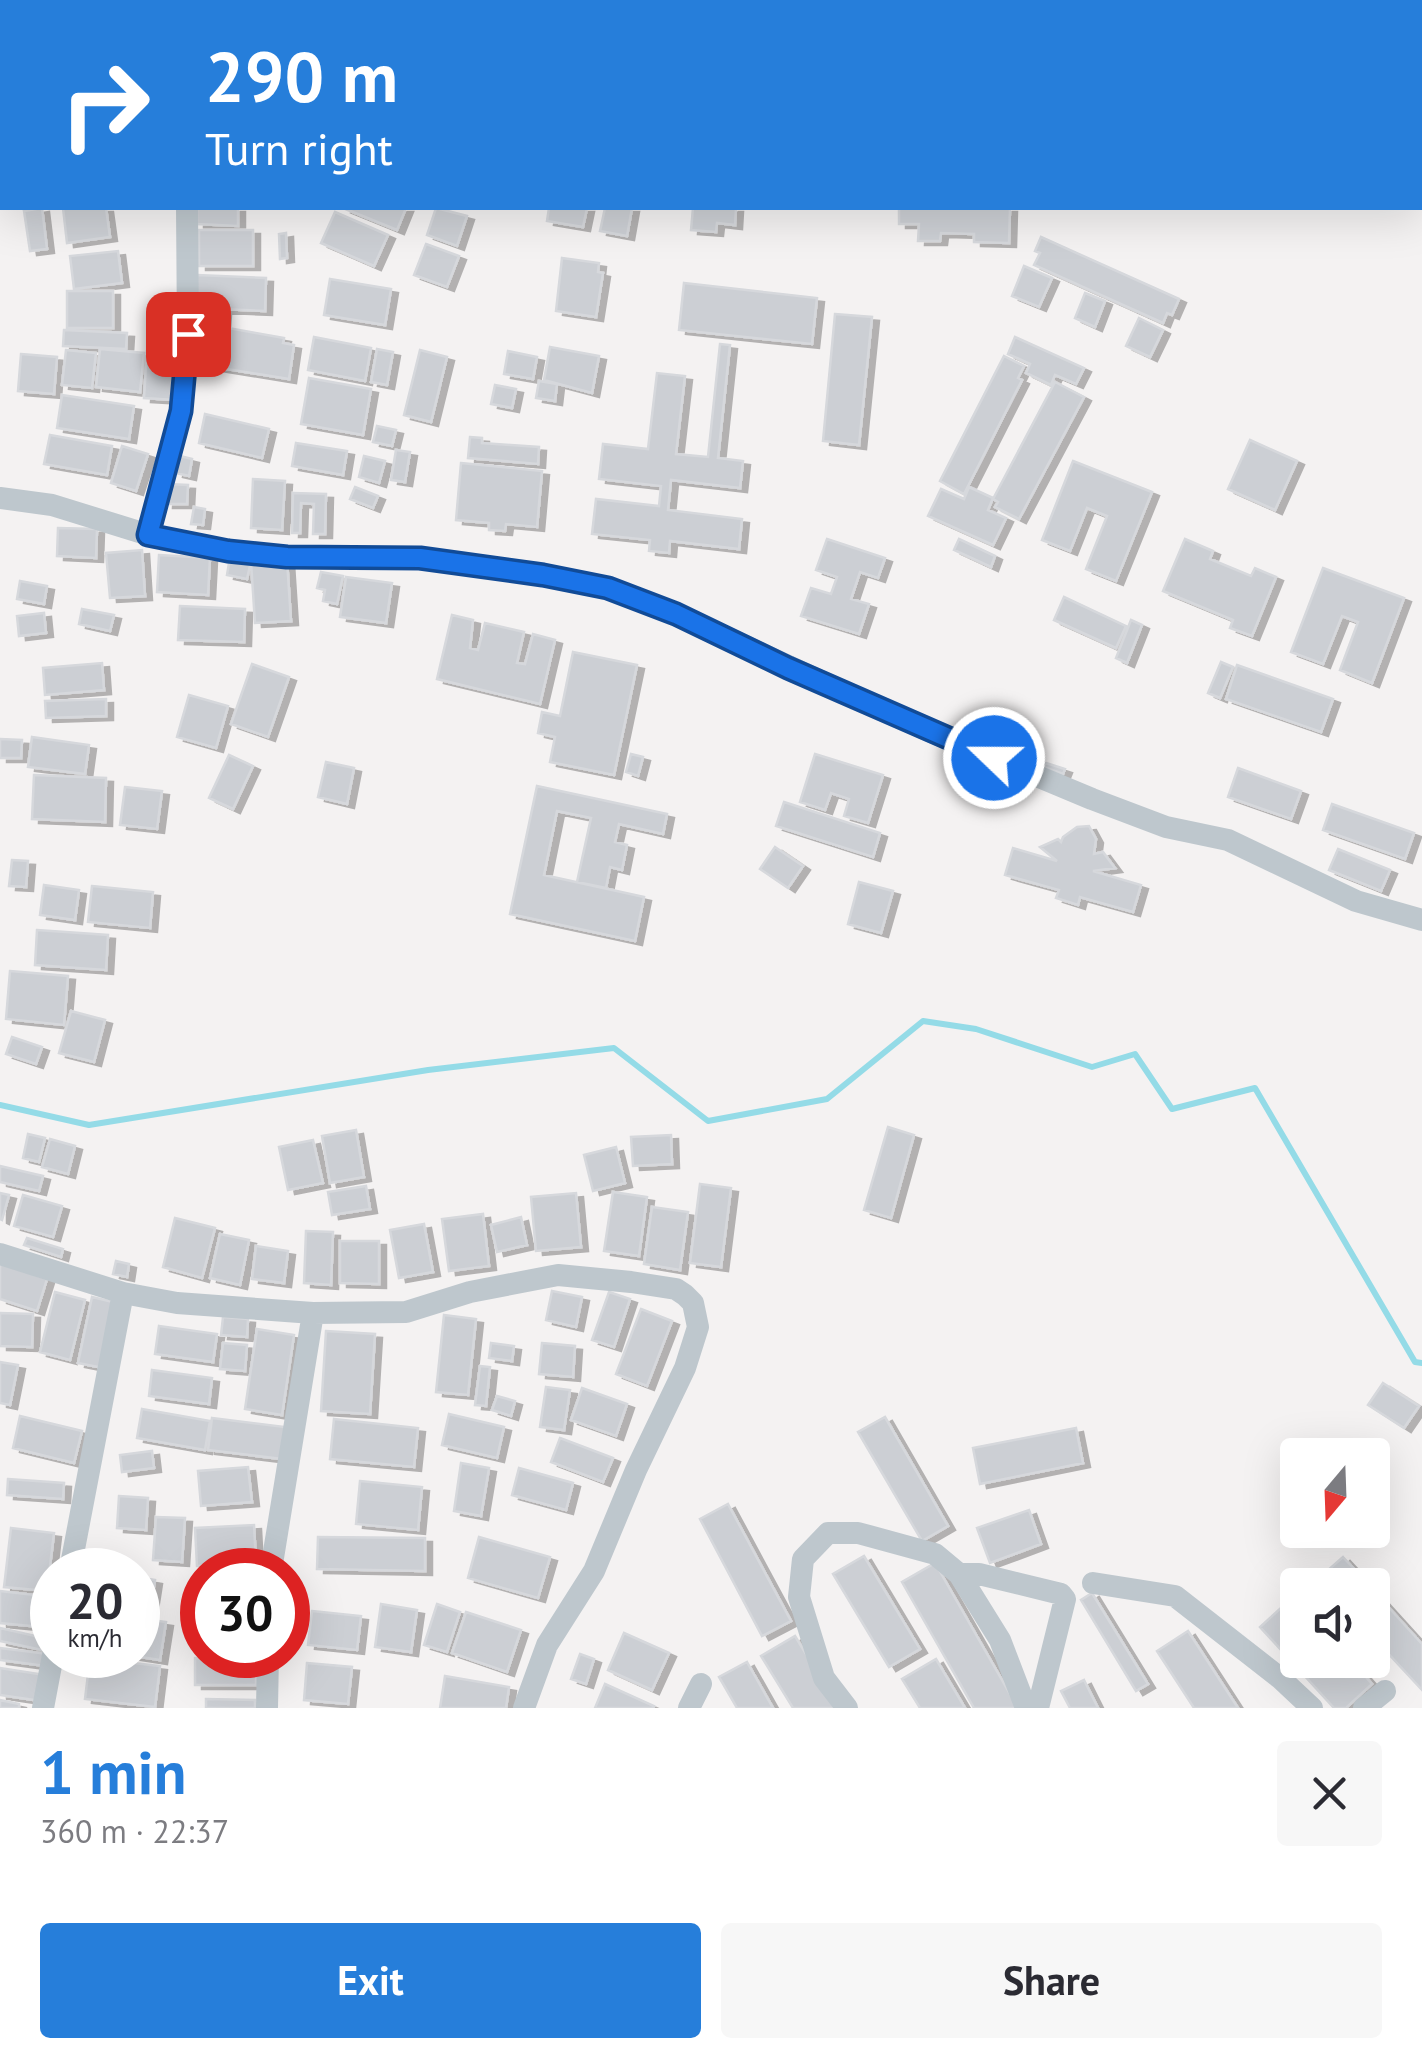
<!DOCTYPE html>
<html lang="en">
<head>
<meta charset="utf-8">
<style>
  :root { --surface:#fff; --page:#f7f7f7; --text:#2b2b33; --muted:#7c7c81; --accent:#267eda }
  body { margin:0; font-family:"PT Sans",sans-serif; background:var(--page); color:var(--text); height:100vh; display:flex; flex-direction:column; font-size:38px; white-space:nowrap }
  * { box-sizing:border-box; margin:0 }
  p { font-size:32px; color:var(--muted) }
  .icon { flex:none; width:55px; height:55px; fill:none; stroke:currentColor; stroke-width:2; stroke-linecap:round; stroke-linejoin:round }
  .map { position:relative; height:1708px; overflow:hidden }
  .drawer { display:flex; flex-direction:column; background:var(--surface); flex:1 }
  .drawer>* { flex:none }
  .hud { position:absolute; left:0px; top:0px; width:1422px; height:210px; box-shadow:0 10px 40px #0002; background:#267eda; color:#fff; overflow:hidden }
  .needle { width:65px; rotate:199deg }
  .fabs { position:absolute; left:1280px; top:1438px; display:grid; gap:20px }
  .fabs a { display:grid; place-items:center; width:110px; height:110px; border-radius:10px; background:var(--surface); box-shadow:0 10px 40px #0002; font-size:50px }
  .speed { position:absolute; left:30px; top:1548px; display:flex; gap:20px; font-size:50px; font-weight:700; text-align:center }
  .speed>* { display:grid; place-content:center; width:130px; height:130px; border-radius:50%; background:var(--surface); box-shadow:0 10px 40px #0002; line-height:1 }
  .speed small { font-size:25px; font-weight:400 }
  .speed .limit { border:15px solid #d22; background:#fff; color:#111 }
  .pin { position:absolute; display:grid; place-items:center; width:85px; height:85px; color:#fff; margin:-42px; border-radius:20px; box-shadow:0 5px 15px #0006 }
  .me { position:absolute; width:110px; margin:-55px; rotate:292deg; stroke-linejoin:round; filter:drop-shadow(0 0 8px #0008) }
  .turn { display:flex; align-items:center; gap:35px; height:210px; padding:0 40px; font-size:45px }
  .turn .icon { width:130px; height:130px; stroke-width:2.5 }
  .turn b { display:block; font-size:70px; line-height:85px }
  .round { display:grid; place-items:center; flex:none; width:105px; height:105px; border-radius:10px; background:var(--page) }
  .overview { display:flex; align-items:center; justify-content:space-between; height:170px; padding:0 40px }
  h1 { font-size:60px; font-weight:700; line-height:75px; color:var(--accent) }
  .button { display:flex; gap:20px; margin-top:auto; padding:20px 40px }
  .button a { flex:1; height:115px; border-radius:10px; background:var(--accent); color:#fff; font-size:40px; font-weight:700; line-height:115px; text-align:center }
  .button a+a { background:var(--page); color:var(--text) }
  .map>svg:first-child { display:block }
</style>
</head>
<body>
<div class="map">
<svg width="1422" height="1708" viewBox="0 0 1422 1708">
  <defs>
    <filter id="shadow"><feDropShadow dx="7" dy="4" stdDeviation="0" flood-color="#0004"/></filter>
  </defs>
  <rect width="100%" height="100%" fill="#f4f2f2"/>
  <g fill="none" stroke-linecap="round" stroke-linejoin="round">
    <!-- stream -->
    <path stroke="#94dbe7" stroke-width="6" d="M0,1105L89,1125L428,1070L614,1048L708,1121L827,1099L923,1021L976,1029L1092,1067L1135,1054L1172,1109L1255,1088L1415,1362L1422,1363"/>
  </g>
  <!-- building -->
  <path fill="#cccfd4" stroke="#d6d8dc" stroke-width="2.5" filter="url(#shadow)" d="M31,0H81L82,2H32Z
    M135,0H189L190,2H136Z
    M42,208L47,249L30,251L24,211Z
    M63,208H106L110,237L67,243Z
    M197,208H238V226L197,224Z
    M343,208H406L397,230Z
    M436,208L467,216L457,246L427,235Z
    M549,208H587L583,227L547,221Z
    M605,208H632L627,236L600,231Z
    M693,208H736L735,225L717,223L716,232L691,230Z
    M899,208H1010L1009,243L974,242V234L941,233L940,241H918L919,224H899Z
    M335,212L388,235L374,266L321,243Z
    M199,230H253V266H199Z
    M286,233L287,258L280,259L279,234Z
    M1041,237L1179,299L1172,315L1167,313L1163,323L1034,265L1040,253L1035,251Z
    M426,244L459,256L447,287L414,275Z
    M118,251L122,283L74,289L70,256Z
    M562,258L599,263L598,272L603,273L596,317L556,311Z
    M1024,266L1052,278L1039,307L1012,296Z
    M197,275L266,278L265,311L196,308Z
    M330,279L391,289L385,325L324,315Z
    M684,283L817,298L812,344L679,330Z
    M67,291H113V328H67Z
    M1085,293L1105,301L1095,327L1075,318Z
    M204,310L224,311L223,324H204Z
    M835,314L872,317L859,445L823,441Z
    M1139,318L1163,330L1150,357L1126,346Z
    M206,324L284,338L283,343L294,345L289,379L202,365Z
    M64,330L127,333L126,349L63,346Z
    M314,337L371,348L365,381L308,370Z
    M1015,337L1084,368L1076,384L1055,375L1051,385L1026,373L1030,364L1008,354Z
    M720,344L730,345L718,458L743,461L740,488L671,480L668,510L742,519L739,549L670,541L669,553L649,551L650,540L592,534L596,499L659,506L661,486L599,479L603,444L648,449L657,373L685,376L676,454L708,457Z
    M550,347L599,356L592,393L544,380Z
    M100,349L144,353L140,392L96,387Z
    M377,349L393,352L387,385L371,382Z
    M66,350L96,353L92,388L62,385Z
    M420,350L447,357L431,422L404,415Z
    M147,351L178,353L175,400L144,398Z
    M508,351L537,357L533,379L504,374Z
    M21,354L57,357L54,394L18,391Z
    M1004,356L1024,366L1018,378L1022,380L964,494L940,481Z
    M309,378L371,389L363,435L301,424Z
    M539,381L557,384L555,401L536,398Z
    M1055,382L1084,397L1019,519L995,507L998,502L993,499Z
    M495,385L516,389L512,408L491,404Z
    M62,395L134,406L129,439L57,428Z
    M205,414L269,429L262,458L199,443Z
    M377,426L396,430L392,446L373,442Z
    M50,435L112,446L107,475L44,464Z
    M470,437L482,438V443L539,447L538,464L468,458Z
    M1250,440L1297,461L1275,510L1228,489Z
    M296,443L347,451L343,475L292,466Z
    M122,446L148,454L136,491L111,483Z
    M396,450L410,452L405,482L391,480Z
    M180,456L192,459L189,476L176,473Z
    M364,456L385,461L379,483L359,477Z
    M1073,461L1152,492L1116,581L1086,569L1107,516L1087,508L1070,551L1042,540Z
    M461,463L542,471L537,527L506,524L505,531L489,530V523L456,520Z
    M253,479L285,481L282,530L251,528Z
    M167,484L188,485L187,504H166Z
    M355,487L378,496L373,508L350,499Z
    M969,487L993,498L988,510L1006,518L993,545L928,516L941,489L964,499Z
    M293,493L326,494L325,534H313L314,504L301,503L300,533H292Z
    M194,507L205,509L203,525L191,524Z
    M58,528L97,529L96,558L57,556Z
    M827,539L885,558L878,578L860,572L851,599L869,604L859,634L801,616L811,588L831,594L837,577L816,570Z
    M959,539L995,556L991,567L954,550Z
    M1185,539L1213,551L1210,559L1251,576L1255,568L1276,577L1252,636L1230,628L1233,620L1163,591Z
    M142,550L145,596L110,598L106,553Z
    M159,555L210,558L208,595L157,592Z
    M230,557L251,561L247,579L227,575Z
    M287,560L291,621L255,623L251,562Z
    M1323,568L1404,598L1372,683L1340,670L1358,622L1342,616L1323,664L1291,652Z
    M321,572L343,576L337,604L323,601L325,590L317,588Z
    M346,577L392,583L386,623L340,617Z
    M20,581L47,586L44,604L17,599Z
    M1064,597L1126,626L1116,648L1054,620Z
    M180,606L245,609L244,642L178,640Z
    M82,609L114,615L110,631L79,624Z
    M44,613L46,633L19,636L17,616Z
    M452,615L473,620L470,648L478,650L485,623L524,632L517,663L525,664L533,634L555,640L540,704L437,679Z
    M1131,620L1142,625L1127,663L1116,658Z
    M573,652L637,665L614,775L550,762L555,737L538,733L542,712L560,716Z
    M1221,662L1233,667L1220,698L1208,693Z
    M102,663L104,690L45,695L43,668Z
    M252,664L289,677L268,737L231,724Z
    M1237,665L1333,699L1321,732L1226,699Z
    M189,695L228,706L216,748L177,737Z
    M106,699V716L46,718L45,701Z
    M32,737L89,745L85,774L28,767Z
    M0,739L22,740L21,758H0Z
    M631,754L643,757L638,776L626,772Z
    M815,754L883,775L868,823L844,816L849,799L831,793L825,810L800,802Z
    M229,755L253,766L233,809L209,798Z
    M326,762L354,768L347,804L318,797Z
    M1046,763L1065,769L1063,774L1044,767Z
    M1238,768L1301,791L1291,819L1228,797Z
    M34,775L106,778L105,822L32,819Z
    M537,786L667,814L663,834L619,824L615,842L627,845L622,870L610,867L606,888L577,882L591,818L557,811L544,875L644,897L635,941L510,914Z
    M125,787L162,791L157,829L120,825Z
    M784,802L880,833L873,857L776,826Z
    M1332,804L1414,833L1405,859L1323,830Z
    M1089,826L1096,839L1094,854L1103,852L1115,868L1093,871L1141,885L1133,912L1080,897L1078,905L1056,898L1059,890L1005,875L1013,848L1057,861L1040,847L1058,839L1061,842L1063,837L1077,827Z
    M775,847L803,866L788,888L760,869Z
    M1338,849L1390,870L1381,891L1329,870Z
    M12,860L28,861L26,887L9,886Z
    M859,882L893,891L881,933L848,924Z
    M44,885L79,890L75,920L40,915Z
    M92,886L153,892L150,928L88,922Z
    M37,930L108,935L106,970L35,965Z
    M10,971L68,976L64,1025L6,1019Z
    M71,1011L105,1020L94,1062L59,1053Z
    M12,1037L42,1047L36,1064L6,1054Z
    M888,1127L914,1135L891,1218L864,1210Z
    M356,1130L364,1177L330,1183L322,1136Z
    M28,1134L45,1138L39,1162L23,1158Z
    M671,1135L672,1164L633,1166L631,1137Z
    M50,1139L75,1146L68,1174L42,1167Z
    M313,1140L323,1183L288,1190L279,1147Z
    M616,1147L625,1183L593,1191L584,1155Z
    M0,1166L43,1176L39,1191L0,1182Z
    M700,1184L731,1188L721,1267L690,1263Z
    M366,1186L370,1209L332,1215L328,1192Z
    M613,1192L647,1197L639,1256L604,1251Z
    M0,1193L9,1195L2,1220L0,1219Z
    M576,1193L581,1247L536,1251L531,1197Z
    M23,1195L62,1206L53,1237L14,1226Z
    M652,1207L688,1212L680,1270L644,1264Z
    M483,1214L489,1266L449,1271L442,1219Z
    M521,1217L527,1245L497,1252L491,1225Z
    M175,1218L215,1228L202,1278L163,1267Z
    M424,1224L433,1272L399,1278L390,1230Z
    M306,1231L333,1232L331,1285L304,1283Z
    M220,1234L249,1240L240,1285L210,1278Z
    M27,1238L63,1249L61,1257L24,1245Z
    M340,1241H379V1284L340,1283Z
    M256,1246L288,1251L284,1283L252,1279Z
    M116,1261L129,1264L127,1277L113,1274Z
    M0,1263L47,1279L37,1311L0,1299Z
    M552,1291L582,1297L576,1327L546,1320Z
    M55,1292L85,1300L70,1360L40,1352Z
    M609,1292L630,1299L614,1347L592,1340Z
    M92,1297L117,1303L103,1368L78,1363Z
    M641,1309L672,1321L647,1386L616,1374Z
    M0,1313L33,1314L32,1347L0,1346Z
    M444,1315L476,1319L468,1395L436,1392Z
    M223,1317L248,1319L247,1337L221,1335Z
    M159,1326L217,1334L213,1362L155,1354Z
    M257,1329L294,1335L282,1415L245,1409Z
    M326,1331L375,1334L370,1414L321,1411Z
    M223,1343L247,1345L245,1371L220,1369Z
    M491,1343L514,1346L512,1361L489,1358Z
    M542,1343L575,1346L573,1377L539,1374Z
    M0,1362L18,1365L10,1405L0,1403Z
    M480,1366L490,1367L486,1406L475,1405Z
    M152,1370L212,1378L209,1404L149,1396Z
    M1383,1383L1419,1406L1404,1428L1368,1405Z
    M546,1387L570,1390L564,1430L540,1427Z
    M582,1388L627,1404L616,1436L571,1420Z
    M497,1396L515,1401L511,1416L492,1410Z
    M142,1409L210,1421L205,1450L137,1438Z
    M449,1414L504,1427L497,1458L442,1445Z
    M20,1416L82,1431L74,1463L13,1448Z
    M885,1417L948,1526L922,1541L858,1432Z
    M212,1418L285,1427L282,1459L208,1450Z
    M334,1419L418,1428L414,1467L330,1459Z
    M1076,1428L1083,1463L980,1484L973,1448Z
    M560,1438L613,1458L603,1482L551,1462Z
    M152,1451L154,1468L122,1472L120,1455Z
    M461,1463L489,1468L481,1516L454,1511Z
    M248,1467L252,1502L201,1506L198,1471Z
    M519,1468L573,1483L566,1510L512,1495Z
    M8,1479L64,1483L63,1499L7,1495Z
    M360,1481L422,1487L418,1530L356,1524Z
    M119,1496L148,1498L146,1530L117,1528Z
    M728,1504L791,1621L762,1636L700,1519Z
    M1029,1510L1041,1544L990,1563L977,1528Z
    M156,1517L185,1518L182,1562L153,1560Z
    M254,1525L256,1563L197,1566L195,1528Z
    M11,1528L54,1533L47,1591L4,1587Z
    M318,1537L425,1538V1571L317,1569Z
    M479,1537L550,1557L538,1598L468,1578Z
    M864,1556L920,1649L889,1667L833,1574Z
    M1343,1557L1369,1585H1326L1319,1578Z
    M935,1563L1018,1708H974L902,1582Z
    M138,1577L155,1580L150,1612L138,1609Z
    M1372,1589L1422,1644V1690L1372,1636Z
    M0,1591L52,1597L51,1628L0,1623Z
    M1092,1593L1148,1684L1136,1691L1081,1600Z
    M1293,1597L1298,1602V1660H1351L1372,1684L1346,1708H1334L1260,1627Z
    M381,1604L417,1610L411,1652L375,1647Z
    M437,1604L460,1612L447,1652L424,1645Z
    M312,1611L361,1616L357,1650L308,1645Z
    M466,1612L521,1630L507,1672L452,1653Z
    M138,1618L166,1622L160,1660L128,1655H138Z
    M0,1628L44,1638L42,1650L0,1641Z
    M1188,1631L1238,1708H1194L1157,1651Z
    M624,1633L669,1653L652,1690L608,1670Z
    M795,1636L839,1708H793L761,1656Z
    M0,1648L48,1654L46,1666L0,1660Z
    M580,1654L594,1659L586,1684L571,1679Z
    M90,1658L160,1666L155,1707L85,1699Z
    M195,1658L256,1659V1685H195Z
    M936,1659L965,1708H920L902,1679Z
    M747,1662L773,1708H737L719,1677Z
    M307,1663L352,1667L348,1704L304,1700Z
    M0,1668L45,1675L41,1701L0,1695Z
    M445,1676L509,1687L506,1708H440Z
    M1084,1680L1098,1708H1070L1061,1691Z
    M605,1684L654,1706L653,1708H595Z
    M206,1699L255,1700V1708H206Z
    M0,1700L19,1704V1708H0Z"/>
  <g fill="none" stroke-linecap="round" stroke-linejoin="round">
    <!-- street -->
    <path stroke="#bec7cd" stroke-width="22" d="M121,0L122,2
      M0,104H2
      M0,498L52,505L149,535L228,551L287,557L420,558L543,575L608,588L676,614L929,731L1092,799L1166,827L1228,840L1356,901L1422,920
      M149,535L181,411L188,335L187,208
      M0,1254L123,1293L177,1303L313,1313L406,1312L470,1292L558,1275L631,1282L676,1289L685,1295L693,1303L698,1327L685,1368L636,1470L594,1571L547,1645L524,1708
      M70,1570L123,1293
      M271,1570L313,1313
      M959,1574H979L1061,1594L1065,1599L1038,1708
      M1093,1583L1175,1596L1280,1678L1312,1708
      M43,1708L53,1655
      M267,1708L268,1655
      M689,1708L701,1684
      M847,1708L824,1678L799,1597L803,1559L828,1533H858L935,1554L959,1574L1000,1640L1026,1708
      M1364,1708L1385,1691"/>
  </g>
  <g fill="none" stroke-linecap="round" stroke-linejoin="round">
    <!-- route casing -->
    <g stroke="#114b97" stroke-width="25">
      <path id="route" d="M188,334L181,411L148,535L228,551L287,557L420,558L543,575L608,588L676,614L788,668L994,758"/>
    </g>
    <!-- route -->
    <use href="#route" stroke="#1a73e8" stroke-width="18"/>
  </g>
</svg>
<div class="fabs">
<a><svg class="needle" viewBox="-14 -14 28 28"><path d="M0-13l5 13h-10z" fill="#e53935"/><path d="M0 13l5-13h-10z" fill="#7c7c81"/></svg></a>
<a><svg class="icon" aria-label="sound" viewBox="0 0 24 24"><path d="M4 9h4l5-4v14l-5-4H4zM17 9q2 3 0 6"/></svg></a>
</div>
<div class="speed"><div>20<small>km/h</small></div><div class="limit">30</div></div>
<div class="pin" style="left:188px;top:334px;background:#d93025"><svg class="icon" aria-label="arrive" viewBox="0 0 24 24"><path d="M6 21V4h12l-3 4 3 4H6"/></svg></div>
<svg class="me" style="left:994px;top:758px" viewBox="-20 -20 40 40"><circle r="17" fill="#1a73e8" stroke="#fff" stroke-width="3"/><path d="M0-11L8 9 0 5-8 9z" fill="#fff"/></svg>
<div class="hud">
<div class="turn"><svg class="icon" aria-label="right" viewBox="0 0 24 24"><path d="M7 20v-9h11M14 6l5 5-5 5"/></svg><div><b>290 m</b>Turn right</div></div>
</div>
</div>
<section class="drawer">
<div class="overview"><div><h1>1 min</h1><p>360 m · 22:37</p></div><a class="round"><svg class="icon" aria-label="close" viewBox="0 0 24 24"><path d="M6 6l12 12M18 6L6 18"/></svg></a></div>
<div class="button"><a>Exit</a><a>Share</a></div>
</section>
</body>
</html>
